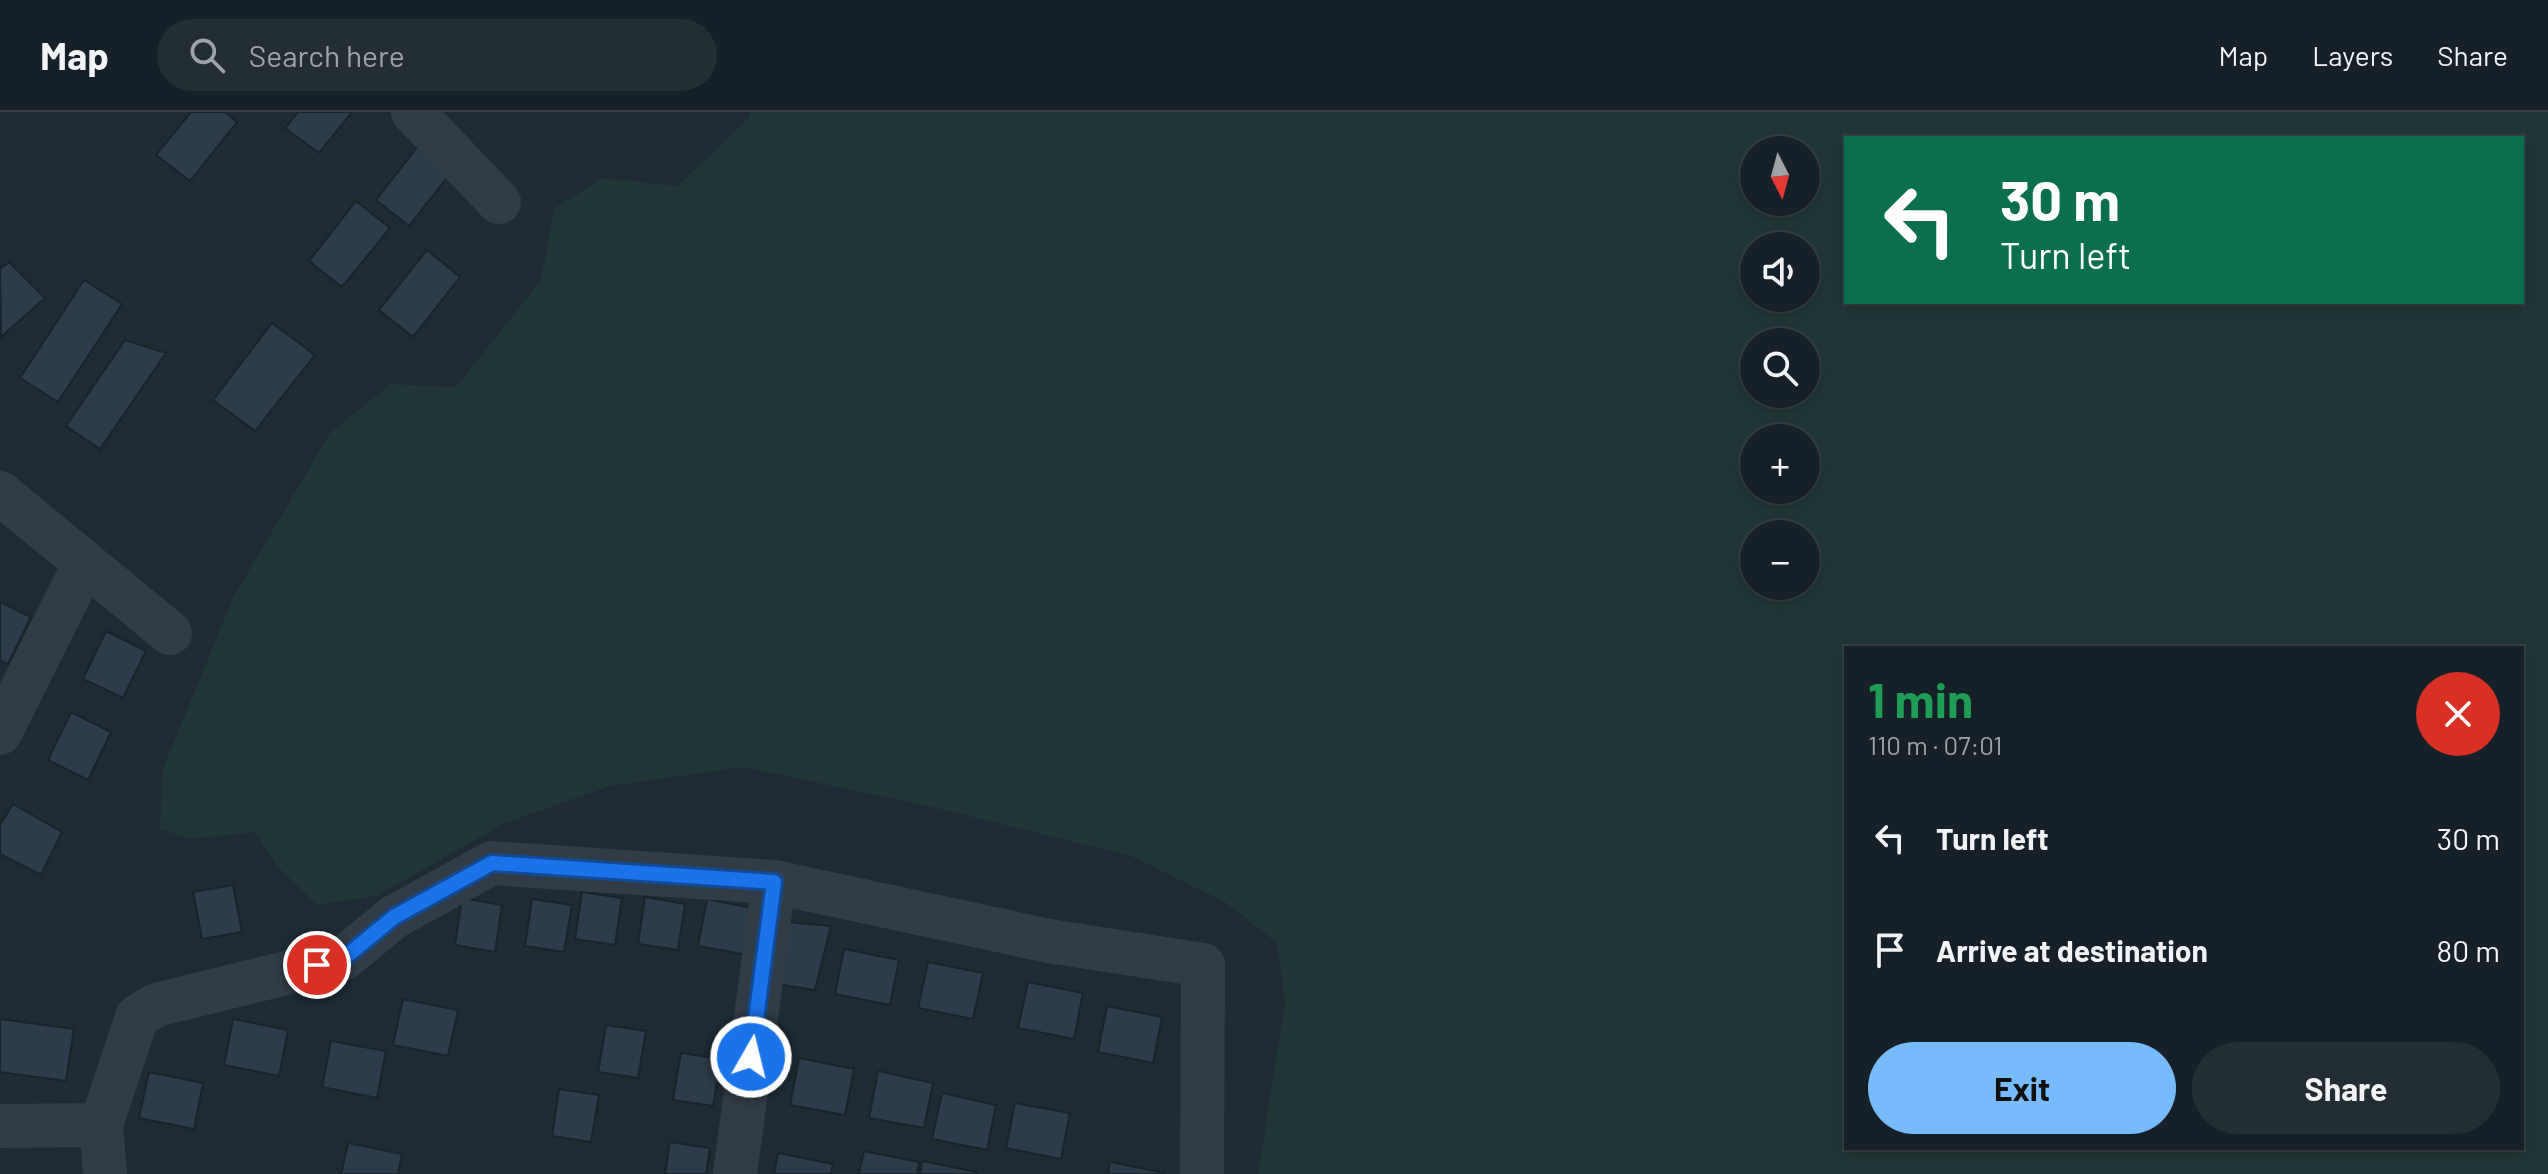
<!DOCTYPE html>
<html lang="en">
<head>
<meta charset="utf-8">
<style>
  :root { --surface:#162028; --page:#232d34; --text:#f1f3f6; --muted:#9ea3a8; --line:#353e45; --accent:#77bbfc }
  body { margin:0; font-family:Barlow,sans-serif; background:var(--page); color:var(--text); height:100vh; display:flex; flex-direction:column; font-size:30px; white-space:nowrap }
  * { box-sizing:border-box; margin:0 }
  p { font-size:26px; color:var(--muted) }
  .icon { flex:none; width:44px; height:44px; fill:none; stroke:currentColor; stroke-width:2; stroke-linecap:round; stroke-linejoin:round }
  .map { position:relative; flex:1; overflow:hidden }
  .drawer { position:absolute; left:1844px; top:534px; width:680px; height:504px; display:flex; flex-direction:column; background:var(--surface); border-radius:0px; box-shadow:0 4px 12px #0003,0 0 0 2px var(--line) }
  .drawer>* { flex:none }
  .top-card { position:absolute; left:1844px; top:24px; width:680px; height:168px; border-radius:0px; box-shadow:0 4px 12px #0003,0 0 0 2px var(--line); background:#0b6e4f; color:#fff; overflow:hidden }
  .needle { width:52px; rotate:174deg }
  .controls { position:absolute; left:1740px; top:24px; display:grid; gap:16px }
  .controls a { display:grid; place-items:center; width:80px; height:80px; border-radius:50%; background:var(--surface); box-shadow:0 4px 12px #0003,0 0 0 2px var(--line); font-size:40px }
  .pin { position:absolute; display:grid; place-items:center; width:68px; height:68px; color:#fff; margin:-34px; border:4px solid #fff; border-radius:50%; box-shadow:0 2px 8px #0007 }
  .me { position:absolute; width:88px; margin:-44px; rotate:8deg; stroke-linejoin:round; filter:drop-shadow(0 0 6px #0008) }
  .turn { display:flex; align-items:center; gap:28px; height:168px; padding:0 24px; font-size:36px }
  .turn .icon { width:104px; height:104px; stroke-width:2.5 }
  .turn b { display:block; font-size:56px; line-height:68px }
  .round { display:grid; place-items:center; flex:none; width:84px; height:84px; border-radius:42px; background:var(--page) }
  .headline { display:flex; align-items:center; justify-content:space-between; height:136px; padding:0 24px }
  h1 { font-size:48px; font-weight:700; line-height:60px; color:#1e9e55 }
  .primary-button { display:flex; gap:16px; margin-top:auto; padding:16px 24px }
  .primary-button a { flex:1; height:92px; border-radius:48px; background:var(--accent); color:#111; font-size:32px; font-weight:700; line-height:92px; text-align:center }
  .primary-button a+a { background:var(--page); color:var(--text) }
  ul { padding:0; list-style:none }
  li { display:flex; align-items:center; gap:24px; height:112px; padding:0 24px }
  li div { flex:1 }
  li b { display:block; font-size:30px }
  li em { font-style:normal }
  header { display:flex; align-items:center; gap:48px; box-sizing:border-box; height:112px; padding:0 40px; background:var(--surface); border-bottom:2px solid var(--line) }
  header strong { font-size:38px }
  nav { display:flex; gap:44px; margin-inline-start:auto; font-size:28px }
  .search { width:560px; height:72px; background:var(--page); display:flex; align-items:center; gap:20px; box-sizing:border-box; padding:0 28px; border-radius:44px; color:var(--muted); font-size:30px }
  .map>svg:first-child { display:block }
</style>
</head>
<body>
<header>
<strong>Map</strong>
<div class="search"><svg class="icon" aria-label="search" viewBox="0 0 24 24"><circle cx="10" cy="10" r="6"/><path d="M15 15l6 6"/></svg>Search here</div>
<nav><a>Map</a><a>Layers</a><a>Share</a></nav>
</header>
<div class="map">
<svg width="2548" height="1062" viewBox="0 0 2548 1062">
  <rect width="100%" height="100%" fill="#1e2b35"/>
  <!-- green -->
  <path fill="#203636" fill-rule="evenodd" d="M751,0H2548V1062H1258L1285,890L1277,831L1225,790L1131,744L928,694L743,655L610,674L503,712L377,784L317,793L278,755L254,720L192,727L160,717L162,659L233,486L330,321L391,272L456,275L541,168L554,97L602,66L678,74L748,7ZM1846,26H2522V190H1846ZM1754,38H1806V90H1754ZM1754,134H1806V186H1754ZM1754,230H1806V282H1754ZM1754,326H1806V378H1754ZM1754,422H1806V474H1754ZM1846,536H2522V1036H1846Z"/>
  <!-- building -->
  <path fill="#2c3c4a" stroke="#19232c" stroke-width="2" d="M191,0H225L237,10L190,69L156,43Z
    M298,0H352L319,41L285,16Z
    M423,28L456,54L409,114L376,88Z
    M356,89L390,116L342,175L309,149Z
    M427,138L460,165L413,225L379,198Z
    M9,150L45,186L1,225L0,157Z
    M84,168L122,192L58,290L20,266Z
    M272,211L315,243L255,319L213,288Z
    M125,228L166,241L100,337L66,314Z
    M0,490L31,505L8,552L0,549Z
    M106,519L146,539L123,586L83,567Z
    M71,600L111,620L88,668L48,648Z
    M13,692L62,720L41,763L0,742V713Z
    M233,773L242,820L202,827L193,780Z
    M582,780L622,786L615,833L575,827Z
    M645,785L685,792L678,838L638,832Z
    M462,786L502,793L495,840L455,833Z
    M532,787L572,793L564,840L525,834Z
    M707,787L762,798L753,844L698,834Z
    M787,810L831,814L815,878L776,872Z
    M844,837L899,848L890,893L835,882Z
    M928,850L983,861L973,907L918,896Z
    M1028,870L1083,881L1074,927L1018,916Z
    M403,887L458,898L448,944L393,933Z
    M1107,894L1162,905L1153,951L1098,940Z
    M0,907L74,917L66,969L0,960Z
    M233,907L288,918L279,964L224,953Z
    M606,913L646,919L638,966L598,960Z
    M331,929L386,939L377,986L322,975Z
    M681,941L721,947L713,994L673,988Z
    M799,946L854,957L845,1003L790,993Z
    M878,959L933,971L924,1016L869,1006Z
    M149,960L203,971L194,1017L139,1006Z
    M559,977L599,983L591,1030L552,1024Z
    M942,981L996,993L987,1038L932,1027Z
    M1015,991L1070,1001L1061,1047L1006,1036Z
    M670,1030L710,1036L706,1062H665Z
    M348,1031L402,1042L398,1062H341Z
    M864,1039L919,1050L917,1062H859Z
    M778,1041L833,1052L831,1062H774Z
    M922,1049L977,1060V1062H920Z
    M1110,1050L1165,1061V1062H1108Z"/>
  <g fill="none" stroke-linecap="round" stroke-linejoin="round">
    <!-- minor -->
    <path stroke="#313c46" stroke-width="44" d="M413,0L499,90
      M0,381L170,521
      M0,621L85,451
      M0,1014L101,1013
      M105,1062L101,1013L137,905L156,893L343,847L394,805L492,751L774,770L1049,829L1203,853L1202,1062
      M735,1062L774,770"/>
  </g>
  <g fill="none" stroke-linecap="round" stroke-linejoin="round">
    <!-- route casing -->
    <g stroke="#114b97" stroke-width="20">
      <path id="route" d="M317,853L343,847L394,805L492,751L774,770L751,945"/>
    </g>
    <!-- route -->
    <use href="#route" stroke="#1a73e8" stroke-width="14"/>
  </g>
</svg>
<div class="controls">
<a><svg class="needle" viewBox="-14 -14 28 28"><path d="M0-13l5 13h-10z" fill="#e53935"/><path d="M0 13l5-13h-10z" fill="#9ea3a8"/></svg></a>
<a><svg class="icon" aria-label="sound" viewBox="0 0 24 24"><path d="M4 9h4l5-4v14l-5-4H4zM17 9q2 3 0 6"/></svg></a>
<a><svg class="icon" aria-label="search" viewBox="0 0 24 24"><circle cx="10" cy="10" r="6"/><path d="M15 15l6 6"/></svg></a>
<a>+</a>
<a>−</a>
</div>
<div class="pin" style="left:317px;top:853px;background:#d93025"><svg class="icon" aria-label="arrive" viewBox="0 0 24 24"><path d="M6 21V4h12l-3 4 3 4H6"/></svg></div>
<svg class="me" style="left:751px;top:945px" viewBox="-20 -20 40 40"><circle r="17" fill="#1a73e8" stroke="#fff" stroke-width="3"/><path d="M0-11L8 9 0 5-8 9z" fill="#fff"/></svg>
<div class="top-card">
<div class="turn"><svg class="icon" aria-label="left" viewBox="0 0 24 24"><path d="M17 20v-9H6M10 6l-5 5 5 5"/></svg><div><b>30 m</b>Turn left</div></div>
</div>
<section class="drawer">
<div class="headline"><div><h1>1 min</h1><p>110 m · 07:01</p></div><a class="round" style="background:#d93025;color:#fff"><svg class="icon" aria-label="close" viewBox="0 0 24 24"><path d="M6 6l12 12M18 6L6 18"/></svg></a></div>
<ul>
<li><svg class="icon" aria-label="left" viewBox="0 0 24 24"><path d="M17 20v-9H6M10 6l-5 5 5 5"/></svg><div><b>Turn left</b></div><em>30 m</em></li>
<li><svg class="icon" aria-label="arrive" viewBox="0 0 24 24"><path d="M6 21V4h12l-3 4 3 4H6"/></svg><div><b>Arrive at destination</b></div><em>80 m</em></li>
</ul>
<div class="primary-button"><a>Exit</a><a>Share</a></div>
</section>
</div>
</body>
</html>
